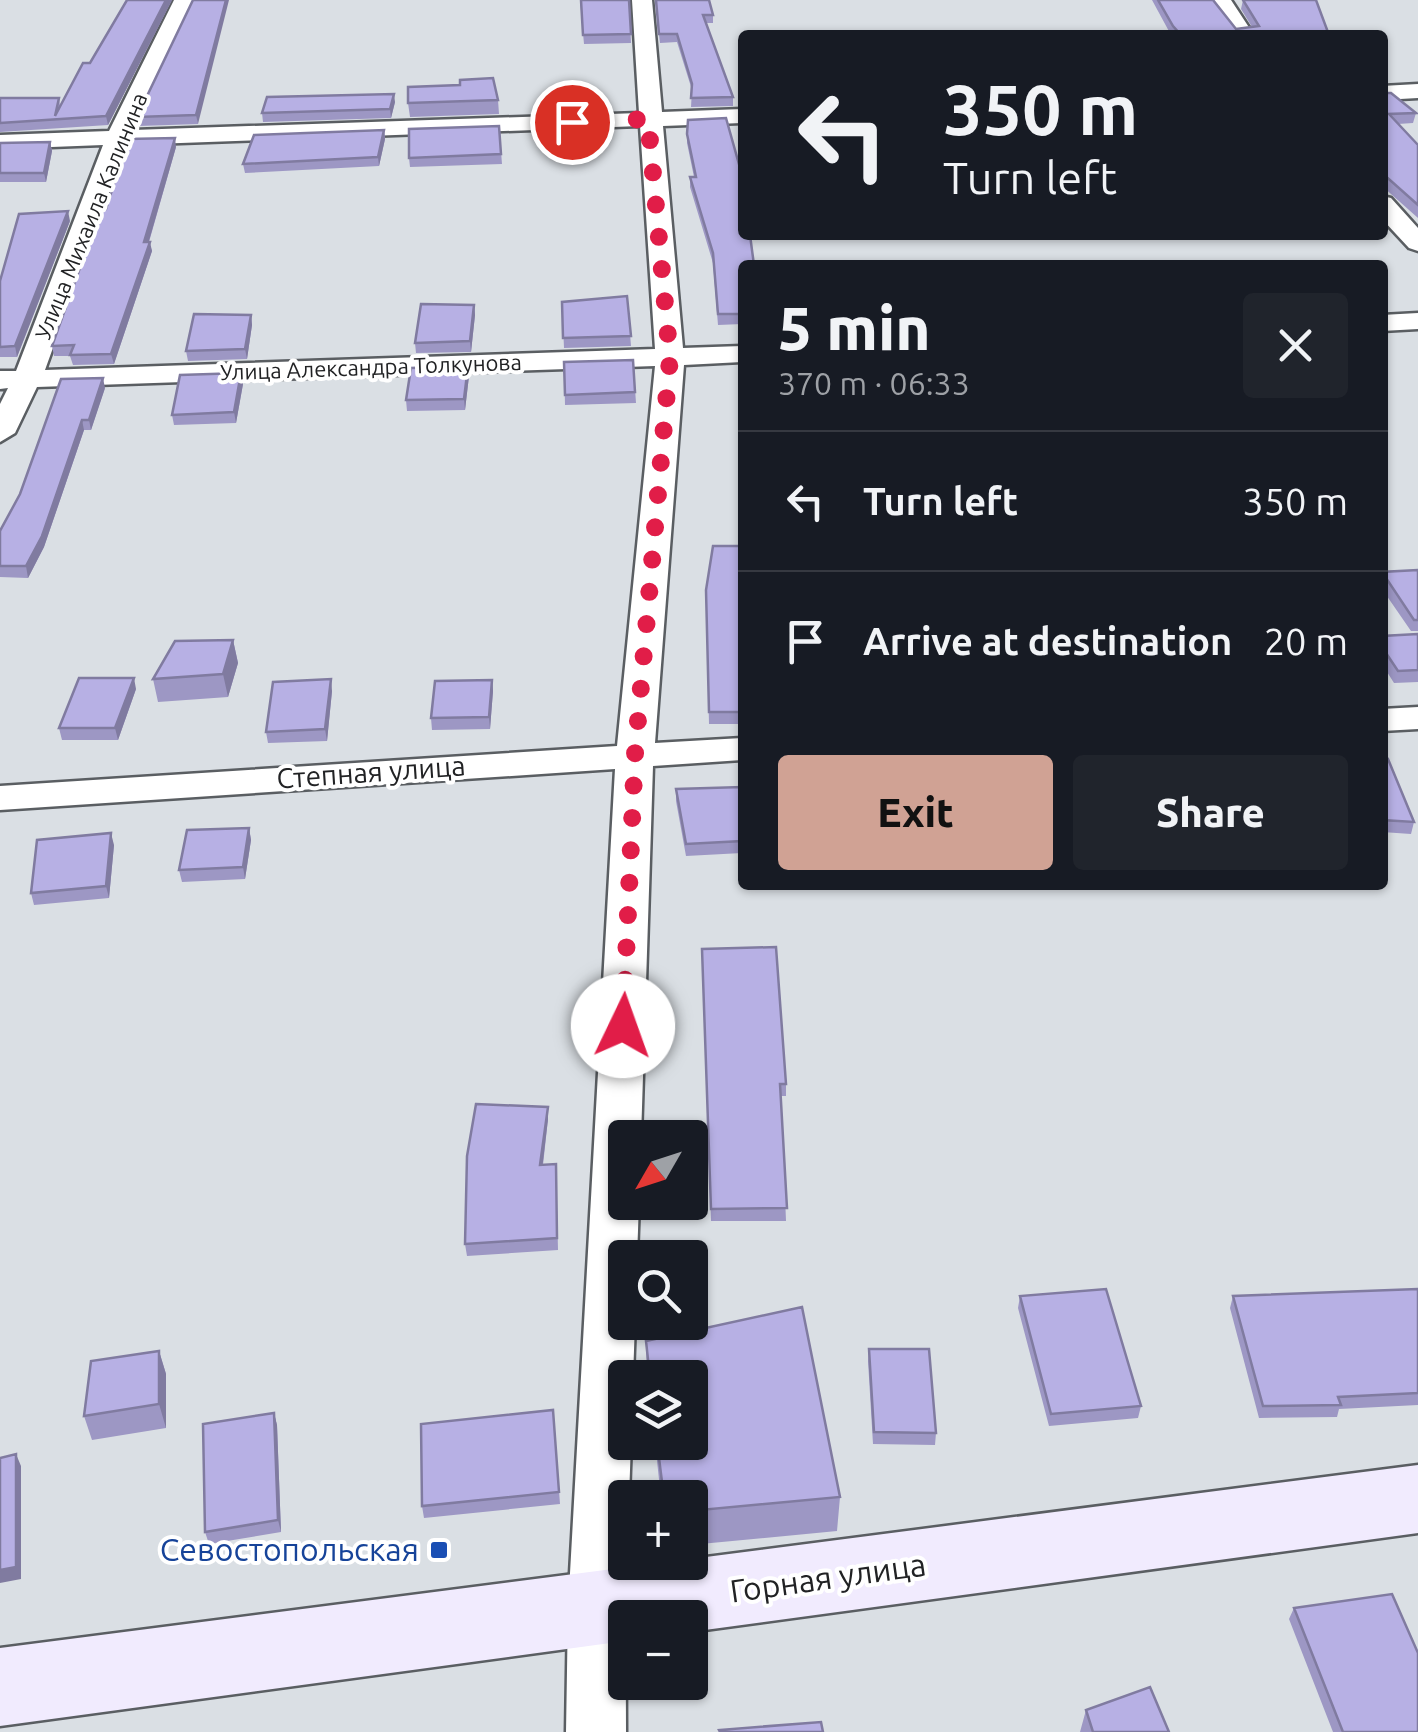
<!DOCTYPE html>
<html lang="en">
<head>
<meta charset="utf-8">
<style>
  :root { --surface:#171b24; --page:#20242c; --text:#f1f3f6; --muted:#9ea1a6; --line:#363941; --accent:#d0a294 }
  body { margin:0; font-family:Ubuntu,sans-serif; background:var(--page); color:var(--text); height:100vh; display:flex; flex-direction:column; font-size:38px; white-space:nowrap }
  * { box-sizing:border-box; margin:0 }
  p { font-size:32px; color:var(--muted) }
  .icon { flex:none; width:55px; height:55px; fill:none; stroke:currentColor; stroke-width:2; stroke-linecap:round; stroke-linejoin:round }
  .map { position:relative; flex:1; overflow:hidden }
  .details { position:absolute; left:738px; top:260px; width:650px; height:630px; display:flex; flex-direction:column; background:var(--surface); border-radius:10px; box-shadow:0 2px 8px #0004 }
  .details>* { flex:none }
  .top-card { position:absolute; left:738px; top:30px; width:650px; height:210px; border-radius:10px; box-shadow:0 2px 8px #0004; background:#171b24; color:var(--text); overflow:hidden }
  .needle { width:65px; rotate:231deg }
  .buttons { position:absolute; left:608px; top:1120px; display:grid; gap:20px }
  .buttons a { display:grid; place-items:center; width:100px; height:100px; border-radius:10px; background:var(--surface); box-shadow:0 2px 8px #0004; font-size:50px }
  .pin { position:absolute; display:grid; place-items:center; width:85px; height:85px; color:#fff; margin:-42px; border:5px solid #fff; border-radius:50%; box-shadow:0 2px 10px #0007 }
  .me { position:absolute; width:110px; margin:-55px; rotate:3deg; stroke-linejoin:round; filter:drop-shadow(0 0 8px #0008) }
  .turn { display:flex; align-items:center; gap:35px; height:210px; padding:0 40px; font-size:45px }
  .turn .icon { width:130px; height:130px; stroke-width:2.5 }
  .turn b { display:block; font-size:70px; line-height:85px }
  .round { display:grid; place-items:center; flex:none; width:105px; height:105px; border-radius:10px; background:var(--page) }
  .overview { display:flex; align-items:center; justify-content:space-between; height:170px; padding:0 40px }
  h1 { font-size:60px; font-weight:800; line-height:75px }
  .action { display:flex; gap:20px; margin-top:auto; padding:20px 40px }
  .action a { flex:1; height:115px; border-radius:10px; background:var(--accent); color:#111; font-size:40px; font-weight:800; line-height:115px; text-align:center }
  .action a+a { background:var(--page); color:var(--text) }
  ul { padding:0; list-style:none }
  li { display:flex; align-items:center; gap:30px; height:140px; padding:0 40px; border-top:2px solid var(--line) }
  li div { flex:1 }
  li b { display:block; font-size:38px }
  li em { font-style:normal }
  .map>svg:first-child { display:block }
</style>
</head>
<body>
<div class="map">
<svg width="1418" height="1732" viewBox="0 0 1418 1732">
  <rect width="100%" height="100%" fill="#dadfe4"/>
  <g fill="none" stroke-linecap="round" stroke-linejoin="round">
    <!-- street casing -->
    <g stroke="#5a5e62" stroke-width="5">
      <path id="street" d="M174,0H194L133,130L639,113L632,0H652L662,112L742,109V123L663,126L683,348L742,346V362L684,365L655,743L742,738V760L653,766L641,1138H625V1202H639L637,1258H625V1322H635L633,1378H625V1442H631L629,1498H625L626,1732H566L568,1609L615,769L0,810V786L617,746L655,366L37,387L15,433L0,442V404L8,388L0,389V371H16L103,145L0,149V135L109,131ZM640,126L655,349L45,370L126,145Z
        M1211,0H1231L1254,35H1234Z
        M1418,84V98L1382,100V86Z
        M1382,196L1391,198L1418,228V251L1409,248L1382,219Z
        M1418,313V329L1382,331V315Z
        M1418,707V729L1382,731V709Z"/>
    </g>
    <!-- secondary casing -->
    <g stroke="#5a5e62" stroke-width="5">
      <path id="secondary" d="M1418,1465V1533L690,1632V1618H625V1641L0,1726V1648Z"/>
    </g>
    <!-- street -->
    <use href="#street" fill="#fff" fill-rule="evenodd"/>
    <!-- secondary -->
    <use href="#secondary" fill="#f1ebfe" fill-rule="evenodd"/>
  </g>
  <!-- wall -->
  <path fill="#9d97c4" d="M127,0H172L108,125L0,132V98H59L60,106L90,63Z
    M193,0L198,124L139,126L137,117Z
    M580,0H629L631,43L584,44Z
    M655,0H709L713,15V23H706L733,97V106L691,107L692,90L677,42L660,43Z
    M1152,0H1213L1236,29L1252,27L1241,9L1243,0L1329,35H1171Z
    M1382,93L1416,113L1413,123L1398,124L1418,145V218L1382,186Z
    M498,100L499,114L410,117L408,103Z
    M395,102L391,118L263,122L262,113Z
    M499,126L502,164L410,167L409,158Z
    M384,130L385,139L379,166L245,173L243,164Z
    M687,134L742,265V324L718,325L713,263L690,187V177H694L687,143Z
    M50,142L52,151L46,182H0V143Z
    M176,147L149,242L152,251L114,364L73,365L70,356H54L52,346L106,209Z
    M70,221L17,357H0V281Z
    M627,296L631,346L564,348L562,302Z
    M474,305L475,315L471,352L416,353L415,343Z
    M251,315L252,325L247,359L188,361L186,351Z
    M633,360L636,403L565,405L564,362Z
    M468,366L469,376L465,410L407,411L406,400Z
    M243,384L236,423L174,425L172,415Z
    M105,388L91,430H84L44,547L28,578L0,577V531Z
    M742,546V724H709L706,590Z
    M1418,570V631H1411L1382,589V572Z
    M1418,634V682L1394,683L1382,664V636Z
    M233,640L238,663L228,697L158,702L153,679Z
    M492,680L493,691L490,729L432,730L431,718Z
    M136,689L118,740H62L59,728Z
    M332,691L327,741L268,743L266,732Z
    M1382,760L1414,822L1411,834L1382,832Z
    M742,787V853L686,856L676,801V789Z
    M249,828L251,840L245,879L182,882L179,870Z
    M114,845L109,898L34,905L31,893Z
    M702,949L786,1084V1096H781L786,1221H711Z
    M548,1107V1119L543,1165L556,1164L558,1250L467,1256L465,1244Z
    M1418,1289V1405L1339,1409L1337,1417L1259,1418L1230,1308L1233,1296Z
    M1020,1296L1141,1406L1138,1418L1049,1426L1018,1308Z
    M646,1341L840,1497L837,1531L690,1545V1498H661L655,1442H690V1378H647Z
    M869,1349L936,1433L935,1445L873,1444L868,1361Z
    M159,1351L166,1374V1428L92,1440L84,1416Z
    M553,1410L560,1504L424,1518L422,1506Z
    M274,1413L277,1425L281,1532L209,1544L205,1532Z
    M1294,1608L1418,1732H1333L1289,1619Z
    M1086,1710L1169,1732H1080Z"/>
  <!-- shaded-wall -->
  <path fill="#807ba0" d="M166,0H172L108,125L106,116Z
    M226,0H229L198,124L196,115Z
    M394,94L395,102L391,118L390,109Z
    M384,130L385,139L379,166L378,157Z
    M175,138L176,147L146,251L144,242Z
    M50,142L52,151L46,182L44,173Z
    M68,211L70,221L17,357L15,346Z
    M150,242L152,251L114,364L111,354Z
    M474,305L475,315L471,352L470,341Z
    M251,315L252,325L247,359L245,349Z
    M468,366L469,376L465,410L464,399Z
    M241,373L243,384L236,423L234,412Z
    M103,378L105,388L91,430L89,420Z
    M82,420L84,430L44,547L28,578L26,566Z
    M233,640L238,663L228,697L223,674Z
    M134,678L136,689L118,740L115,728Z
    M331,679L332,691L327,741L325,729Z
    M492,680L493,691L490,729L489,717Z
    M249,828L251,840L245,879L243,867Z
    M111,833L114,845L109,898L106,886Z
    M548,1107V1119L541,1178L540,1165Z
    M159,1351L166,1374V1428L159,1404Z
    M274,1413L277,1425L281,1532L278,1520Z
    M16,1454L21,1466V1579L0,1583V1570Z"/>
  <!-- building -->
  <path fill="#b7b0e4" stroke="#807ba0" stroke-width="2.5" d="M127,0H166L106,116L0,123V98H59L55,116L83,63H90Z
    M193,0H226L196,115L137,117Z
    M581,0H629L631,34L583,35Z
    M656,0H709L713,15H703L733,97L691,98L692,84L677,34H659Z
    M1158,0H1213L1236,29L1259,26L1243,0H1316L1329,35H1181L1173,26Z
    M493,78L498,100L408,103V87L460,85V80Z
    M1382,93H1391L1416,113L1389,114L1418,145V205L1382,173Z
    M394,94L390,109L262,113L267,97Z
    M726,118L742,175V235H750L754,265H742V314H718L713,253L690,177H696L687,134L688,120Z
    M499,126L501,154L409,158V129Z
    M384,130L378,157L243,164L254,135Z
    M175,138L144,242H150L111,354L70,355L74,345L52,346L101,209H106L128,139Z
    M50,142L44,173H0V143Z
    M68,211L15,346L0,347V281L19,214Z
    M627,296L631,336L563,338L562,302Z
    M421,304L474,305L470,341L415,343Z
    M194,314L251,315L245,349L186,351Z
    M633,360L635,392L565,395L564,362Z
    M468,366L464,399L406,400L411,368Z
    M241,373L234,412L172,415L180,375Z
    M103,378L89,420H82L42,536L26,566H0V531L20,494L61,379Z
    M713,546H742V712H709L706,590Z
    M1418,570V620H1414L1382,572Z
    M1418,634V670L1398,671L1382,647V636Z
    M233,640L223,674L153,679L175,641Z
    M79,678H134L115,728H59Z
    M331,679L325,729L266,732L273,682Z
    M492,680L489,717L431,718L435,681Z
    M1388,759L1414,822L1382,820V760Z
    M742,787V841L686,844L676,789Z
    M249,828L243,867L179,870L187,830Z
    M111,833L106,886L31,893L37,840Z
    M776,947L786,1084H780L787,1208L711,1209L702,949Z
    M476,1104L548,1107L540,1165L556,1164L557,1238L465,1244L467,1156Z
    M1106,1289L1141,1406L1051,1414L1020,1296Z
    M1418,1289V1393L1338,1397L1341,1405L1263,1406L1233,1296Z
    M802,1307L840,1497L690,1511V1498H664L657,1442H690V1378H650L646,1341Z
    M869,1349H929L936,1433L874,1432Z
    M159,1351V1404L84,1416L91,1361Z
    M553,1410L559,1492L422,1506L421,1424Z
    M274,1413L278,1520L205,1532L203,1424Z
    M16,1454V1567L0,1570V1458Z
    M1392,1594L1418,1653V1732H1343L1294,1608Z
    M1150,1687L1169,1732H1093L1086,1710Z
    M821,1722L823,1732H720L719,1730Z"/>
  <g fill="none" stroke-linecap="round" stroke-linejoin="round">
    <!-- route -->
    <path stroke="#e11d48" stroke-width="18" stroke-dasharray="0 32.4" d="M572,122L648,119L670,358L635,754L623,1026"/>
  </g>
  <!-- markers -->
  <rect fill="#1a4fb4" stroke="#fff" stroke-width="4" x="429" y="1540" width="20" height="20" rx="5"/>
  <g text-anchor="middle" stroke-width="8" stroke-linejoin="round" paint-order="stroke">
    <!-- far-street labels -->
    <g font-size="22" fill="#212224" stroke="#fff">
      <text transform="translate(91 216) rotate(-68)" y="8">Улица Михаила Калинина</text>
      <text transform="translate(371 367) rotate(-2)" y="8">Улица Александра Толкунова</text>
    </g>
    <!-- street labels -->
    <g font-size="28" fill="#212224" stroke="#fff">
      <text transform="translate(371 772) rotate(-4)" y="10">Степная улица</text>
    </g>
    <!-- near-transit labels -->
    <g font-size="32" fill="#164399" stroke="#fff" text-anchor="end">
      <text x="419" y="1561">Севостопольская</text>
    </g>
    <!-- near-street labels -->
    <g font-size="32" fill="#212224" stroke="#fff">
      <text transform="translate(828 1578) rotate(-8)" y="11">Горная улица</text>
    </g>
  </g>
</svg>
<div class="buttons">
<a><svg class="needle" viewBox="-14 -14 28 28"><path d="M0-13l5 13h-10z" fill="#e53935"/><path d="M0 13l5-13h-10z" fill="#9ea1a6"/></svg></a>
<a><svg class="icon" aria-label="search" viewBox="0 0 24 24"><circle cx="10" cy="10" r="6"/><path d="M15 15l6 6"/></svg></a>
<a><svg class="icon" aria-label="layers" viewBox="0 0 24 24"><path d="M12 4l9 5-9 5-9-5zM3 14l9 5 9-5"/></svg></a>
<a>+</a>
<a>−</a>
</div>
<div class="pin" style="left:572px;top:122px;background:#d93025"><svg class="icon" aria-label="arrive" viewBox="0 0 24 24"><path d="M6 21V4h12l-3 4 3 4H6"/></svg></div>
<svg class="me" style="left:623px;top:1026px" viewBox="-20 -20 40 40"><circle r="19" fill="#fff"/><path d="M0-13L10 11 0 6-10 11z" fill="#e11d48"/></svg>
<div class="top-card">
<div class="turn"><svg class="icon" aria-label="left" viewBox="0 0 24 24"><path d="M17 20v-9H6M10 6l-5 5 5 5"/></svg><div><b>350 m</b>Turn left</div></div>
</div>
<section class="details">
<div class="overview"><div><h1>5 min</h1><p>370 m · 06:33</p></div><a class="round"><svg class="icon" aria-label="close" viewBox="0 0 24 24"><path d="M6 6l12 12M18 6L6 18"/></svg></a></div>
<ul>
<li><svg class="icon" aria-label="left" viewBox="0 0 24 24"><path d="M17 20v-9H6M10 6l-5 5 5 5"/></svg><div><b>Turn left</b></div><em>350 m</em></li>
<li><svg class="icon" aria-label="arrive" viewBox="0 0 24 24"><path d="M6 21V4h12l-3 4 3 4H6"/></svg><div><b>Arrive at destination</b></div><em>20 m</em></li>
</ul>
<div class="action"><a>Exit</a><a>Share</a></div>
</section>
</div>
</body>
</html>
